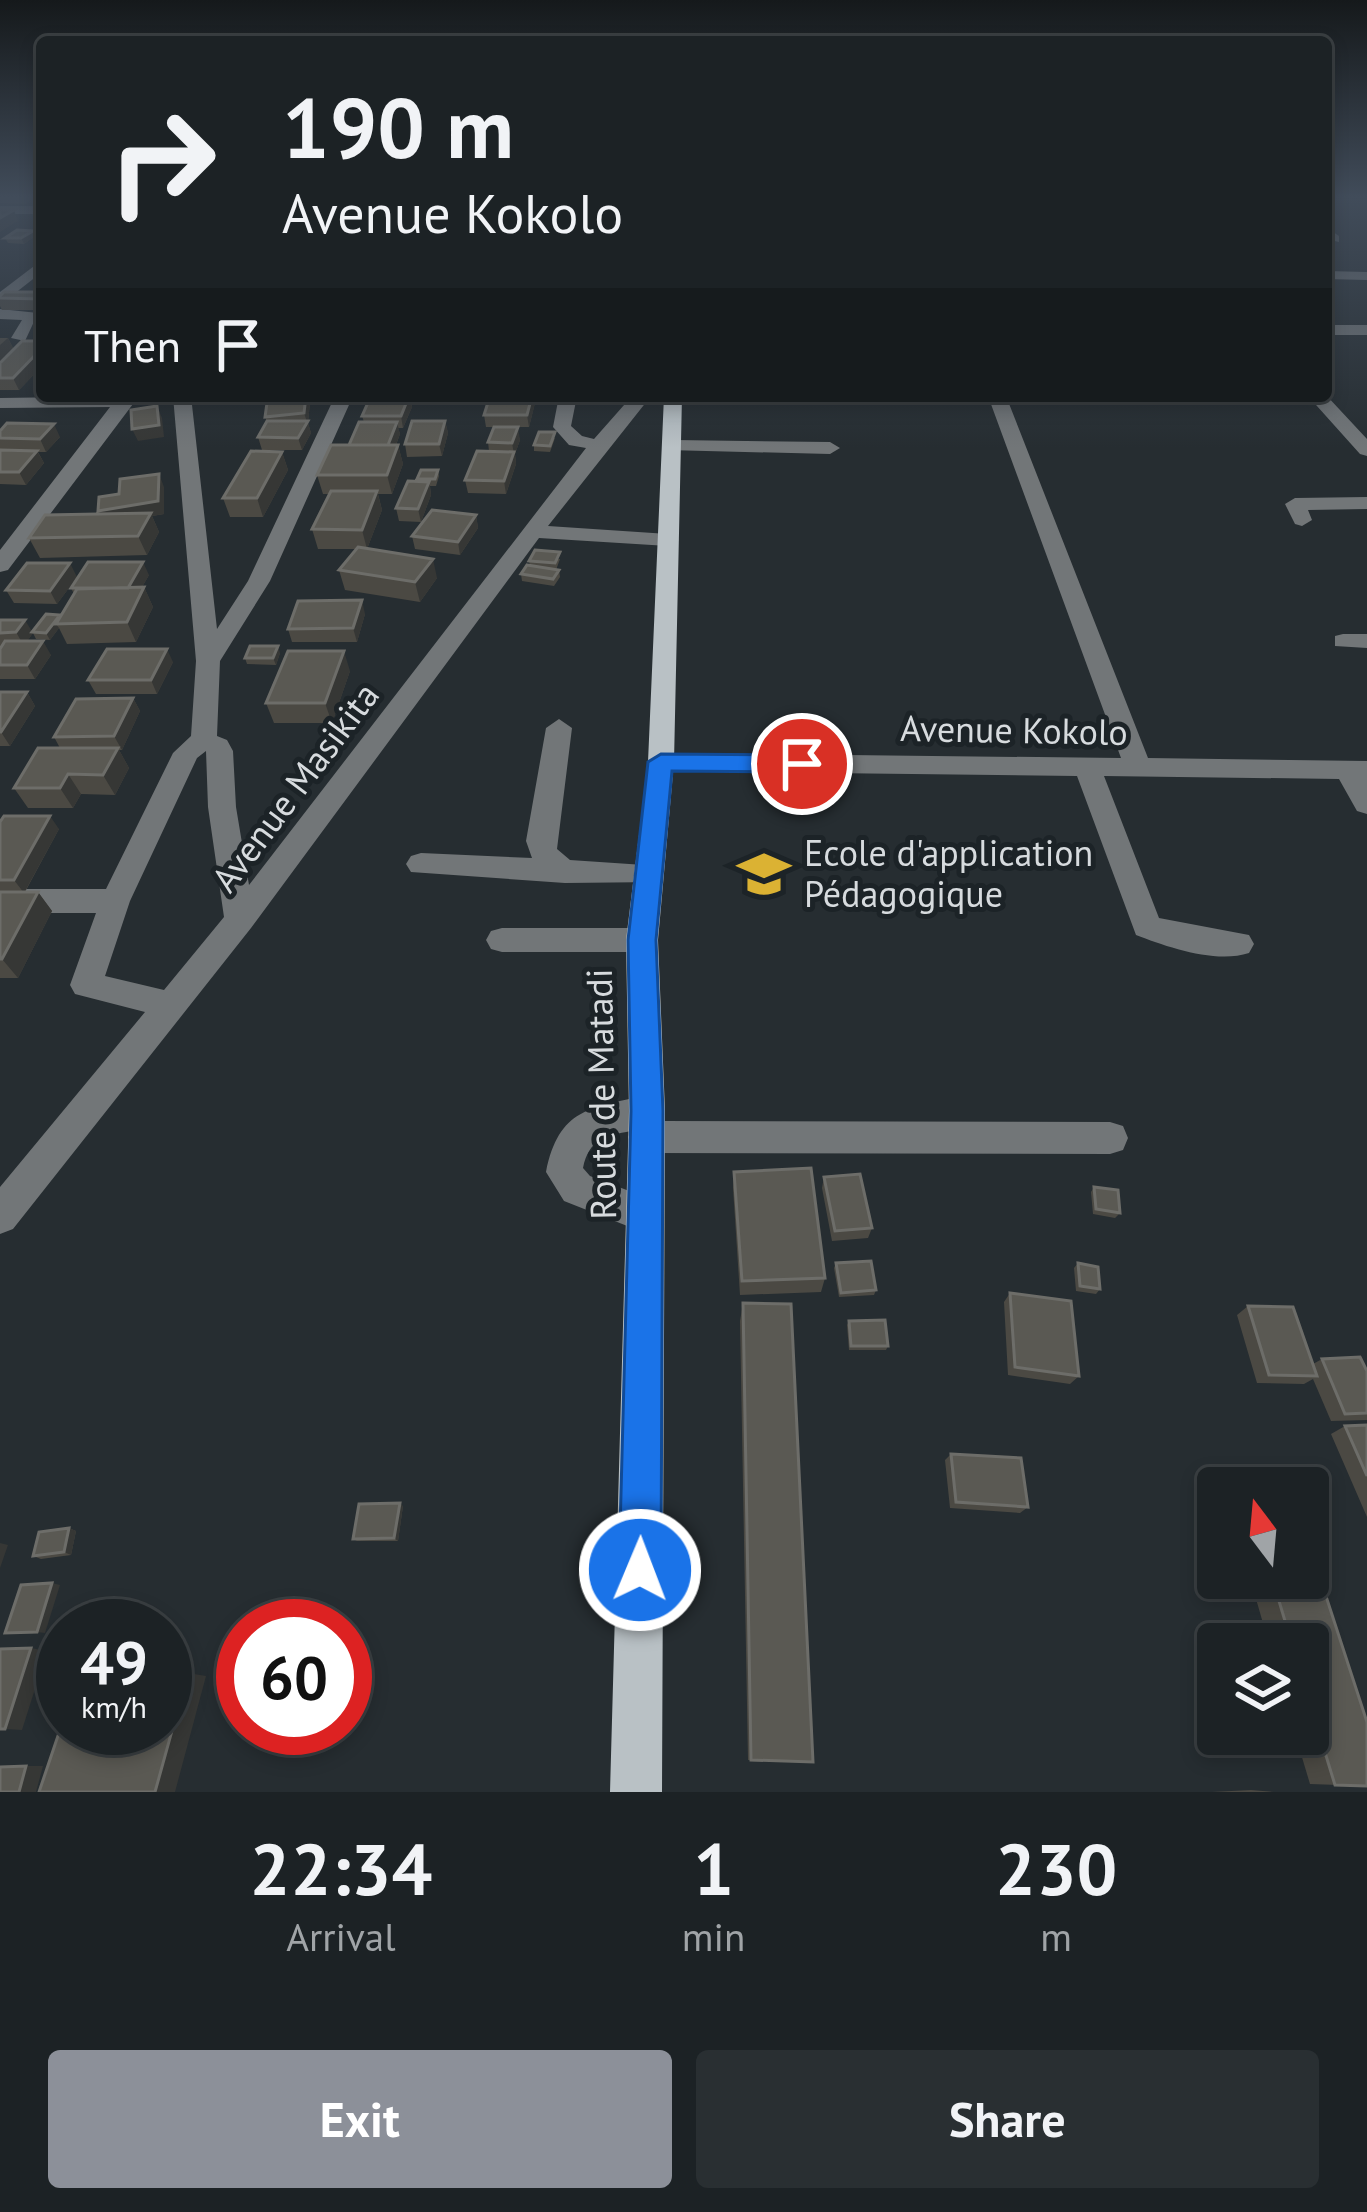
<!DOCTYPE html>
<html lang="en">
<head>
<meta charset="utf-8">
<style>
  :root { --surface:#1c2225; --page:#292f32; --text:#f1f3f6; --muted:#a0a4a7; --line:#3a3f42; --accent:#8c9099 }
  body { margin:0; font-family:"PT Sans",sans-serif; background:var(--page); color:var(--text); height:100vh; display:flex; flex-direction:column; font-size:45px; white-space:nowrap }
  * { box-sizing:border-box; margin:0 }
  p { font-size:39px; color:var(--muted) }
  .icon { flex:none; width:66px; height:66px; fill:none; stroke:currentColor; stroke-width:2; stroke-linecap:round; stroke-linejoin:round }
  .map { position:relative; height:1792px; overflow:hidden }
  .panel { display:flex; flex-direction:column; background:var(--surface); flex:1 }
  .panel>* { flex:none }
  .guide { position:absolute; left:36px; top:36px; width:1296px; height:366px; border-radius:12px; box-shadow:0 6px 18px #0003,0 0 0 3px var(--line); background:#1c2225; color:var(--text); overflow:hidden }
  .needle { width:78px; rotate:344deg }
  .buttons { position:absolute; left:1197px; top:1467px; display:grid; gap:24px }
  .buttons a { display:grid; place-items:center; width:132px; height:132px; border-radius:12px; background:var(--surface); box-shadow:0 6px 18px #0003,0 0 0 3px var(--line); font-size:60px }
  .speed { position:absolute; left:36px; top:1599px; display:flex; gap:24px; font-size:60px; font-weight:700; text-align:center }
  .speed>* { display:grid; place-content:center; width:156px; height:156px; border-radius:50%; background:var(--surface); box-shadow:0 6px 18px #0003,0 0 0 3px var(--line); line-height:1 }
  .speed small { font-size:30px; font-weight:400 }
  .speed .limit { border:18px solid #d22; background:#fff; color:#111 }
  .pin { position:absolute; display:grid; place-items:center; width:102px; height:102px; color:#fff; margin:-51px; border:6px solid #fff; border-radius:50%; box-shadow:0 3px 12px #0007 }
  .me { position:absolute; width:132px; margin:-66px; rotate:1deg; stroke-linejoin:round; filter:drop-shadow(0 0 9px #0008) }
  .turn { display:flex; align-items:center; gap:42px; height:252px; padding:0 48px; font-size:54px }
  .turn .icon { width:156px; height:156px; stroke-width:2.5 }
  .turn b { display:block; font-size:84px; line-height:102px }
  .then { display:flex; align-items:center; height:114px; padding:0 48px; background:#0003; gap:24px; font-size:45px }
  .eta { display:flex; justify-content:space-evenly; align-items:center; height:204px; text-align:center }
  .eta b { font-size:72px; font-weight:700; line-height:84px }
  .cta { display:flex; gap:24px; margin-top:auto; padding:24px 48px }
  .cta a { flex:1; height:138px; border-radius:12px; background:var(--accent); color:#fff; font-size:48px; font-weight:700; line-height:138px; text-align:center }
  .cta a+a { background:var(--page); color:var(--text) }
  .map>svg:first-child { display:block }
</style>
</head>
<body>
<div class="map">
<svg width="1367" height="1792" viewBox="0 0 1367 1792">
  <rect width="100%" height="100%" fill="#262d31"/>
  <g fill="none" stroke-linecap="round" stroke-linejoin="round">
    <!-- minor -->
    <path fill="#727678" fill-rule="evenodd" d="M0,206H42V214H0Z
      M1326,227L1339,236V242L1326,239Z
      M42,260V272L0,305V292Z
      M1326,271L1367,272V280L1326,279Z
      M0,309L38,313L25,341L11,338L22,320L0,319Z
      M1326,325H1367V335H1326Z
      M1326,395L1367,439V456L1360,454L1308,396Z
      M139,396L8,570L0,572V550L110,407L0,408V398Z
      M173,396H191L217,629L248,581L335,396H353L270,581L220,661L217,736L227,740L233,751L236,807L249,885L586,448L569,445L553,427L559,396H577L571,426L582,436L594,439L632,396H651L548,526L668,534L679,540L668,546L539,538L251,928L13,1229L0,1234V1187L145,1012L75,994L70,985L96,913H0V889H106L173,753L191,736L196,661ZM206,751L208,807L224,917L164,990L105,976L130,901L197,758Z
      M988,396H1006L1148,758L1367,761V814L1357,811L1339,779L1104,776L1159,918L1249,935L1254,944L1249,953C1216,964 1167,947 1136,935L1077,776L661,771L648,762L661,753L1121,758Z
      M674,440L830,442L840,448L830,454L667,450V442Z
      M1367,497V509L1308,510L1312,520L1302,526L1295,524L1285,504L1295,498Z
      M1343,634H1367V648L1335,646V636Z
      M559,719L572,728L557,849L570,860L659,866L664,874L659,882L565,883L411,872L406,864L411,856L421,853L532,858L526,841L546,728Z
      M502,928H642L653,931L658,940L653,949L642,952H502L491,949L486,940L491,931Z
      M647,1095L659,1100L665,1111L660,1121L1110,1122L1123,1126L1128,1138L1123,1150L1110,1154L646,1153L633,1149L628,1137L631,1131C605,1136 589,1139 583,1168L590,1176L658,1202L664,1215L658,1228L645,1233L564,1201L546,1172C559,1108 590,1108 647,1095Z"/>
    <!-- major -->
    <path fill="#b9c1c5" fill-rule="evenodd" d="M664,396H682L674,762L658,940L665,1111L662,1792H610L629,1111L626,940L648,762Z"/>
  </g>
  <!-- wall -->
  <path fill="#4b4943" d="M0,197H34L26,204L0,203Z
    M35,236L24,244L8,243L5,238Z
    M42,292V310H2L0,306V296Z
    M0,338H8L14,350L22,341H42V366L19,390H0V363L9,354L0,362Z
    M371,396H422H410L412,407L403,428H398L400,434L396,445H398L403,464L392,494H378L382,510L367,549L437,578L420,602L345,590L339,570L357,549H318L312,529L329,494H323L317,475L349,445L364,422L362,416Z
    M310,402L308,423L311,433L302,450H262L258,437L267,422L265,417Z
    M535,403L529,427H516L520,440L515,454L516,464L506,494L468,493L465,480L489,451L488,442L494,427H486L484,415Z
    M445,421L448,433L442,456L407,457L405,444Z
    M0,431L60,437L46,452H38L44,463L26,485L0,484Z
    M555,438L550,452L534,451V445Z
    M282,452L288,470L263,517H230L223,498Z
    M438,470L439,476L436,486H430L431,495L421,522L399,521L396,508L418,482L417,479Z
    M164,487V514L152,516L159,532L147,555L40,558L29,538L99,514L98,511Z
    M476,515L478,528L460,555L415,549L412,536Z
    M560,559L556,570H559L560,577L554,586L522,581L521,574L530,566L529,561Z
    M149,575L142,587H144L153,607L136,642L67,644L59,628L50,640L36,639L33,633L27,641L51,655L35,679H0V649L2,646H0V620L32,632L61,616L74,594L71,588Z
    M77,577L57,604L14,603L6,590Z
    M365,614L357,642H292L288,629Z
    M280,653L276,665L247,664L245,658Z
    M173,662L157,694H96L88,680Z
    M350,671L332,723H274L266,703Z
    M0,692H27L35,706L10,746H0Z
    M133,698L140,711L122,750H119L129,768L115,795L81,794L73,808H28L14,788L60,748L54,737Z
    M0,822L59,829L25,892H38L52,911L18,978H0Z
    M734,1172L825,1278L821,1292L740,1295L733,1188Z
    M824,1177L872,1228L868,1238L832,1241L822,1188Z
    M1094,1187L1120,1213L1115,1218L1093,1214L1091,1192Z
    M836,1263L876,1290L874,1295L839,1297L834,1268Z
    M1078,1263L1100,1289L1096,1294L1076,1291L1074,1268Z
    M1010,1293L1079,1376L1070,1384L1008,1375L1004,1302Z
    M743,1303L813,1762L748,1760L740,1321Z
    M1248,1306L1313,1364L1322,1359L1367,1371V1420L1331,1421L1313,1379L1304,1384L1257,1383L1237,1315Z
    M849,1321L888,1346L886,1350H849L847,1325Z
    M1367,1425V1517L1331,1434L1345,1426Z
    M951,1454L1028,1507L1020,1513L950,1508L945,1460Z
    M1239,1471L1291,1488H1223L1221,1480Z
    M403,1506L398,1541H357L353,1539Z
    M69,1528L76,1531L71,1555L41,1559L33,1556Z
    M1250,1578H1308L1367,1786L1310,1784L1295,1734H1308V1644H1269Z
    M1251,1790L1274,1792H1212Z"/>
  <!-- shaded-wall -->
  <path fill="#363735" d="M14,210L18,221L0,232V218Z
    M33,231L35,236L24,244L21,238Z
    M8,338L14,350L0,362V345Z
    M42,348V366L19,390L13,378Z
    M306,396H309L310,402L308,423L311,433L302,450L298,438L307,422L304,413Z
    M409,396L412,407L403,428L401,416Z
    M532,396H534L535,403L529,427L527,415Z
    M157,406L162,418L164,437L138,441L132,429Z
    M445,421L448,433L442,456L439,444Z
    M397,422L400,434L391,457L388,445Z
    M54,424L60,437L46,452L40,439Z
    M518,427L520,440L515,454L516,464L506,494L504,481L514,454L512,443Z
    M398,445L403,464L392,494L387,475Z
    M37,451L44,463L26,485L19,472Z
    M282,452L288,470L263,517L257,498Z
    M159,474L164,487V514L152,516L159,532L147,555L138,536L104,524L98,511Z
    M429,482L431,495L421,522L418,509Z
    M377,491L382,510L367,549L362,530Z
    M476,515L478,528L460,555L458,542Z
    M433,559L437,578L420,602L415,582Z
    M143,562L149,575L134,601L128,588Z
    M70,563L77,577L57,604L50,591Z
    M144,587L153,607L136,642L127,622Z
    M362,600L365,614L357,642L353,628Z
    M60,615L56,624L59,628L50,640L46,633Z
    M25,620L33,633L24,646L16,632Z
    M43,641L51,655L35,679L27,665Z
    M278,646L280,653L276,665L273,658Z
    M167,649L173,662L157,694L151,680Z
    M344,651L350,671L332,723L325,703Z
    M27,692L35,706L10,746L1,732Z
    M133,698L140,711L122,750L114,736Z
    M118,748L129,768L115,795L103,775Z
    M68,774L81,794L73,808L60,788Z
    M50,816L59,829L24,893L14,880Z
    M38,892L52,911L18,978L2,959Z
    M400,1503L403,1506L398,1541L394,1538Z
    M69,1528L76,1531L71,1555L64,1552Z
    M0,1543L8,1545L0,1568Z
    M52,1583L60,1585L45,1633L37,1632Z
    M31,1648L47,1651L22,1730L5,1729Z
    M188,1673L206,1676L175,1792H155Z
    M26,1766H43L36,1792H19Z"/>
  <!-- building -->
  <path fill="#5a5953" stroke="#6d6d69" stroke-width="3" d="M0,210H14L0,218Z
    M17,230L33,231L21,238H5Z
    M4,292H42V297L40,299L0,298V296Z
    M22,341H42V348L13,378H0V363Z
    M268,396H306L304,413L265,417Z
    M371,396H409L401,416H362Z
    M490,396H532L527,415H484Z
    M157,406L159,425L132,429L131,410Z
    M267,421H308L298,438L258,437Z
    M412,421H445L439,444H405Z
    M359,422H397L388,445H349Z
    M7,423L54,424L40,439L0,438V431Z
    M494,427H518L512,443L488,442Z
    M539,432H555L550,446L534,445Z
    M331,445H398L387,475H317Z
    M0,450L37,451L19,472H0Z
    M251,451L282,452L257,498H223Z
    M477,451L514,452L504,481L465,480Z
    M421,470H438L435,479H417Z
    M159,474L158,501L98,511L99,497L119,494L120,479Z
    M408,481L429,482L418,509L396,508Z
    M331,491H377L362,530L312,529Z
    M432,510L476,515L458,542L412,536Z
    M151,513L138,536L29,538L45,515Z
    M358,547L433,559L415,582L339,570Z
    M535,550L560,552L555,563L529,561Z
    M88,562H143L128,588H71Z
    M27,563H70L50,591L6,590Z
    M527,565L559,570L553,579L521,574Z
    M144,587L127,622L56,624L77,589Z
    M362,600L353,628L288,629L298,601Z
    M46,614L60,615L46,633L32,632Z
    M0,620H25L16,632L0,633Z
    M5,641H43L27,665H0V649Z
    M250,646H278L273,658H245Z
    M107,649H167L151,680H88Z
    M288,651H344L325,703H266Z
    M0,692H27L1,732H0Z
    M133,698L114,736L54,737L76,699Z
    M38,748H118L103,775L68,774L60,788H14Z
    M4,816H50L14,880H0V822Z
    M0,892H38L2,959H0Z
    M811,1168L825,1278L742,1281L734,1172Z
    M860,1174L872,1228L835,1231L824,1177Z
    M1094,1187L1118,1190L1120,1213L1096,1209Z
    M871,1261L876,1290L841,1293L836,1263Z
    M1078,1263L1098,1267L1100,1289L1080,1286Z
    M1010,1293L1071,1301L1079,1376L1015,1367Z
    M743,1303L791,1304L813,1762L751,1760Z
    M1248,1306L1293,1307L1317,1376L1269,1375Z
    M885,1320L888,1346H851L849,1321Z
    M1360,1357L1367,1371V1413L1345,1414L1322,1359Z
    M1367,1425V1476L1345,1426Z
    M951,1454L1021,1458L1028,1507L956,1502Z
    M1239,1471H1285L1291,1488H1244Z
    M400,1503L394,1538L353,1539L359,1504Z
    M69,1528L64,1552L33,1556L39,1532Z
    M1308,1541L1367,1722V1786L1335,1785L1308,1697V1644H1292L1272,1578H1308Z
    M52,1583L37,1632L5,1633L21,1585Z
    M31,1648L5,1729H0V1649Z
    M165,1672L188,1673L155,1792H39L63,1721V1728H165Z
    M26,1766L19,1792H0V1767Z"/>
  <!-- sky -->
  <linearGradient id="sky" x2="0" y2="1"><stop stop-color="#15191b"/><stop offset="0.44" stop-color="#414c5a"/><stop offset="1" stop-color="#414c5a" stop-opacity="0"/></linearGradient>
  <rect width="1367" height="448" fill="url(#sky)"/>
  <!-- route -->
  <path fill="#1a73e8" stroke="#114b97" stroke-width="3" d="M661,754L802,755L815,764L802,772L672,771L656,940L663,1111L661,1570L655,1585L640,1591L625,1585L619,1570L631,1111L628,940L648,762Z"/>
  <!-- icons -->
  <defs>
    <g id="school-bare" transform="scale(4.14)"><path d="M0-5L7-2L0 1L-7-2ZM-4 1L0 2.5L4 1V4Q0 6-4 4Z" fill="#dbb233" stroke="#1c2327" stroke-width="2.5" paint-order="stroke"/></g>
  </defs>
  <g fill-rule="evenodd">
    <use href="#school-bare" x="764" y="874"/>
  </g>
  <g text-anchor="middle" stroke-width="10" stroke-linejoin="round" paint-order="stroke">
    <!-- street labels -->
    <g font-size="36" fill="#d7dbde" stroke="#1c2327">
      <text transform="translate(1014 730) rotate(1)" y="13">Avenue Kokolo</text>
      <text transform="translate(295 787) rotate(-53)" y="13">Avenue Masikita</text>
      <text transform="translate(601 1094) rotate(-91)" y="13">Route de Matadi</text>
    </g>
    <!-- poi labels -->
    <g font-size="36" fill="#d7dbde" stroke="#1c2327" text-anchor="start">
      <text x="804" y="866">Ecole d'application<tspan x="804" dy="41">Pédagogique</tspan></text>
    </g>
  </g>
</svg>
<div class="buttons">
<a><svg class="needle" viewBox="-14 -14 28 28"><path d="M0-13l5 13h-10z" fill="#e53935"/><path d="M0 13l5-13h-10z" fill="#a0a4a7"/></svg></a>
<a><svg class="icon" aria-label="layers" viewBox="0 0 24 24"><path d="M12 4l9 5-9 5-9-5zM3 14l9 5 9-5"/></svg></a>
</div>
<div class="speed"><div>49<small>km/h</small></div><div class="limit">60</div></div>
<div class="pin" style="left:802px;top:764px;background:#d93025"><svg class="icon" aria-label="arrive" viewBox="0 0 24 24"><path d="M6 21V4h12l-3 4 3 4H6"/></svg></div>
<svg class="me" style="left:640px;top:1570px" viewBox="-20 -20 40 40"><circle r="17" fill="#1a73e8" stroke="#fff" stroke-width="3"/><path d="M0-11L8 9 0 5-8 9z" fill="#fff"/></svg>
<div class="guide">
<div class="turn"><svg class="icon" aria-label="right" viewBox="0 0 24 24"><path d="M7 20v-9h11M14 6l5 5-5 5"/></svg><div><b>190 m</b>Avenue Kokolo</div></div>
<div class="then">Then<svg class="icon" aria-label="arrive" viewBox="0 0 24 24"><path d="M6 21V4h12l-3 4 3 4H6"/></svg></div>
</div>
</div>
<section class="panel">
<div class="eta">
<div><b>22:34</b><p>Arrival</p></div>
<div><b>1</b><p>min</p></div>
<div><b>230</b><p>m</p></div>
</div>
<div class="cta"><a>Exit</a><a>Share</a></div>
</section>
</body>
</html>
